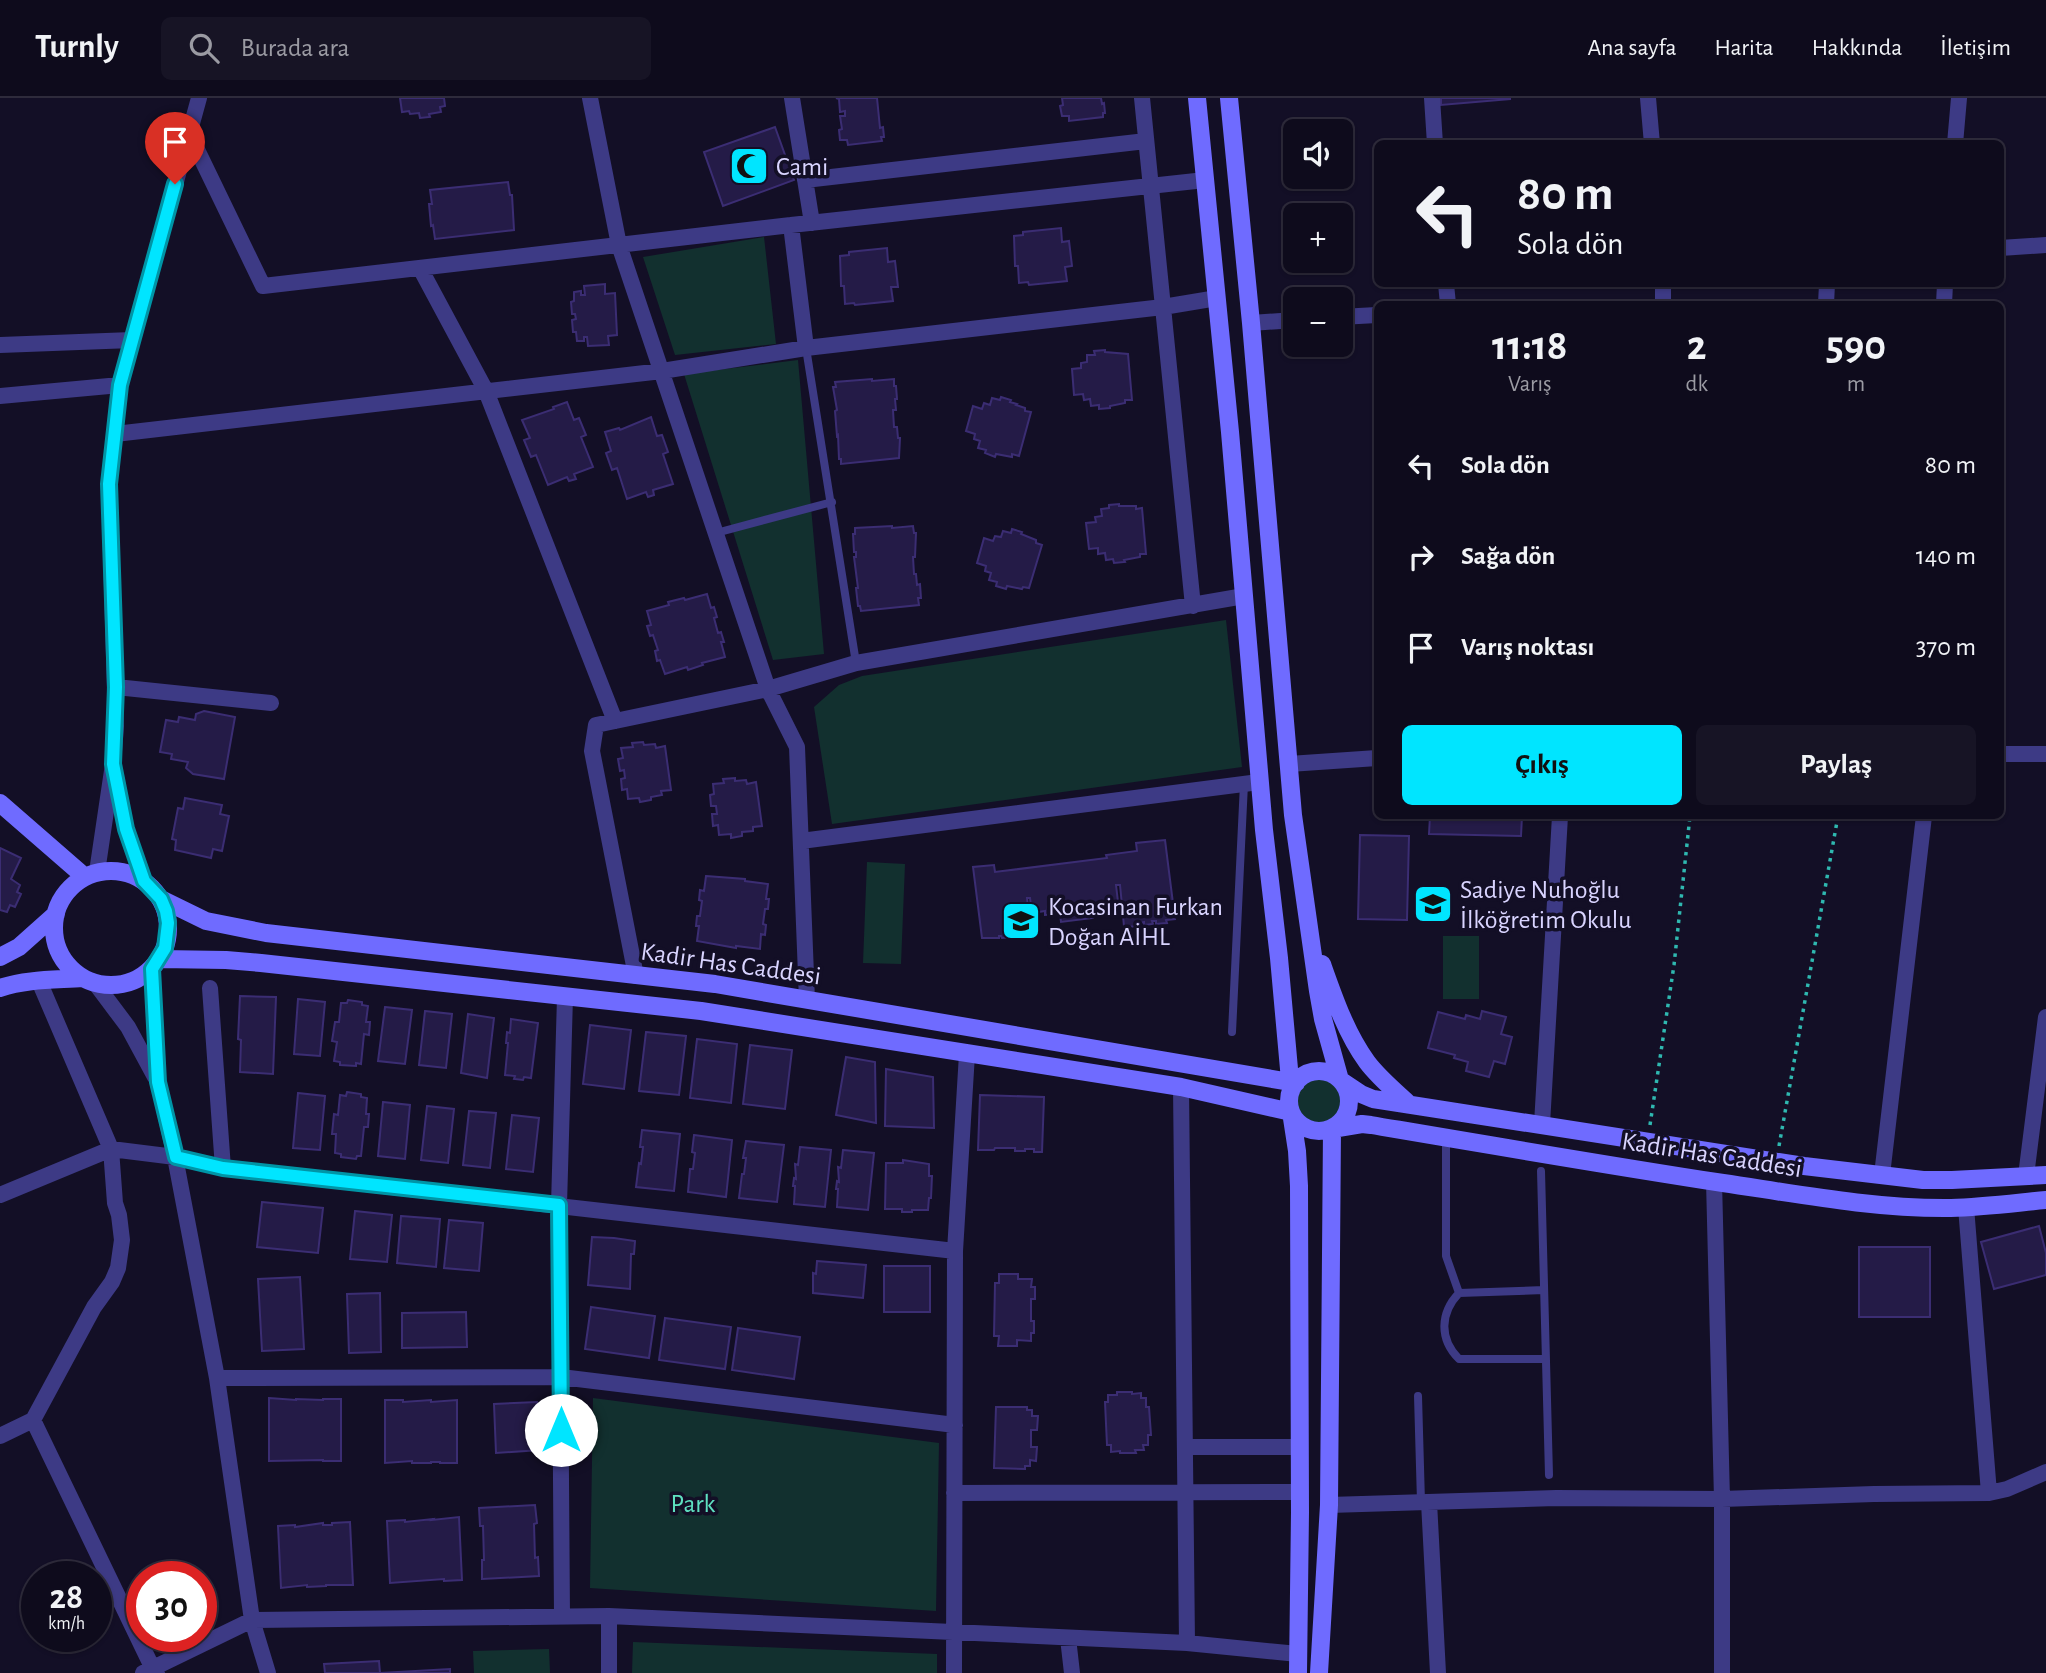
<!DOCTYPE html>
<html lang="tr">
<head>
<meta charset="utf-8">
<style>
  :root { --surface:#0e0b1c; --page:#171425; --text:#f1f3f6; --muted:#9b9ba3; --line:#2e2b3b; --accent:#00e5ff }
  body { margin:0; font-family:"Alegreya Sans",sans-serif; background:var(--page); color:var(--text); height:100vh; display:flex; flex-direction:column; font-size:26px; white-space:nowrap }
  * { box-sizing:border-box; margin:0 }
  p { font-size:23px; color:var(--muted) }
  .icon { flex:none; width:38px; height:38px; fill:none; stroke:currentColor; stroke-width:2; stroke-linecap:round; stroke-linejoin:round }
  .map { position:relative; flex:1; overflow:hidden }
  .side { position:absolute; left:1374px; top:203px; width:630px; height:518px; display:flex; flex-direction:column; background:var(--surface); border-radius:10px; box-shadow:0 2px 5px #0004,0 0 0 2px var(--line) }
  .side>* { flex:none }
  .hud { position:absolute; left:1374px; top:42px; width:630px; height:147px; border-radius:10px; box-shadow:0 2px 5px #0004,0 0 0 2px var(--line); background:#0e0b1c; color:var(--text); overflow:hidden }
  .fabs { position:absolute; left:1283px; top:21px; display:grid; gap:14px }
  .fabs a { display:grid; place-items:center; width:70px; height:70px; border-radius:10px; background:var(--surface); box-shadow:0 2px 5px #0004,0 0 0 2px var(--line); font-size:35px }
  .speed { position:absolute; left:21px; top:1463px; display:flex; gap:14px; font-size:35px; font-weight:700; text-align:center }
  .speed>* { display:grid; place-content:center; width:91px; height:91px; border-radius:50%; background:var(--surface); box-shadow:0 2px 5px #0004,0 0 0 2px var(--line); line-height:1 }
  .speed small { font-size:18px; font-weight:400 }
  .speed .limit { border:10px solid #d22; background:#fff; color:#111 }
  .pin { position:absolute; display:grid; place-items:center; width:60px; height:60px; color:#fff; margin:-72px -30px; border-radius:50% 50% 50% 0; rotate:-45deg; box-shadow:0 0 7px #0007 }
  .pin .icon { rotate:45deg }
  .me { position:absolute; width:77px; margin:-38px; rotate:0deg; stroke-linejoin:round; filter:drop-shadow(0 0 5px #0008) }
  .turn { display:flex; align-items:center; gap:24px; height:147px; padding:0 28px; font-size:32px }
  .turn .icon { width:91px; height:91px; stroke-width:2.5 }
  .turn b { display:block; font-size:49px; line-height:60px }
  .eta { display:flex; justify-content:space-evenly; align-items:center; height:119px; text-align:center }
  .eta b { font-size:42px; font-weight:700; line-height:49px }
  .cta { display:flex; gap:14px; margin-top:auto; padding:14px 28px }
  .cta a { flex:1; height:80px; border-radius:10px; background:var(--accent); color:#111; font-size:28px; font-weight:700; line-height:80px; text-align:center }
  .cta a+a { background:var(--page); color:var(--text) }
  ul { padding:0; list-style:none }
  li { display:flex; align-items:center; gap:21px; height:91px; padding:0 28px }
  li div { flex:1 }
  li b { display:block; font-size:26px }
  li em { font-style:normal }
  header { display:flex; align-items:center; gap:42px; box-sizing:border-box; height:98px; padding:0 35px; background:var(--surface); border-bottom:2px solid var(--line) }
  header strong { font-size:33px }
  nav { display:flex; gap:38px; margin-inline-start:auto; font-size:24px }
  .search { width:490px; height:63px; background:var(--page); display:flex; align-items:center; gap:18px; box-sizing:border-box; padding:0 24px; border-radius:10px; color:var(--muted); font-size:26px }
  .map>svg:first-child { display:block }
</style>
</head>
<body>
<header>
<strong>Turnly</strong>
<div class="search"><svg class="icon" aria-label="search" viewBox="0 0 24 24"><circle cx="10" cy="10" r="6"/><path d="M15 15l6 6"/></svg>Burada ara</div>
<nav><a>Ana sayfa</a><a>Harita</a><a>Hakkında</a><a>İletişim</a></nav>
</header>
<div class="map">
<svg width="2046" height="1575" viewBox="0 0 2046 1575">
  <rect width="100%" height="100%" fill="#130f26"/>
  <!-- green -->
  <path fill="#12302f" d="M764,139L776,246L675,257L643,159Z
    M798,262L824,556L773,562L684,276Z
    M1226,522L1242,669L832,726L814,609L839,587L862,578Z
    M867,764L905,766L901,866L863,865Z
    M1443,838H1479V901H1443Z
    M1297 1003a22 22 0 1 1 44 0a22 22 0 1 1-44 0Z
    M593,1300L939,1345L936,1513L590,1490Z
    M633,1544L937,1556V1575H632Z
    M549,1551L550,1575H474L473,1553Z"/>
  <!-- building -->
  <path fill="#241b47" stroke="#3b2d73" stroke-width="2" d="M400,0H444L445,8L440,9L441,14L429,16L430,19L420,20L419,15L410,16L409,13L402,14Z
    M836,0H877L880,30L883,29L884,39H881L882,43L848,47L847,42H840L839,32L842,31L840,18H845V13L840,14L839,1Z
    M1062,0H1101L1102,6L1104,5L1105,15H1103V19L1069,23V18H1062L1060,8L1063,7Z
    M1441,0H1510V1L1441,7Z
    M775,29L794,82L723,108L704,54Z
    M508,84L510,97H512L514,132L435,141L433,127L431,128L429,106H432L430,92Z
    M1061,130L1062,144L1069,143L1072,168L1065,169L1067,183L1029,187L1028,184L1019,185L1018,168H1015L1014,138L1023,137V134Z
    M887,150L888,164L895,163L898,189H891L893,203L855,207L854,205L845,206L844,188H841L840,158L849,157V154Z
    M605,186V196L615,195L617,237L608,238L609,247L588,248L587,239H584V243H577L576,234H573L572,222L576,221L575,216H572L571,204L574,203V194L581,193V197H585L584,188Z
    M1105,252V254L1128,256L1132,302H1125V305L1110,308V310L1099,311V307L1091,308L1090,301L1084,302L1083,296L1074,297L1072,271L1081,270V265L1087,264V257H1095L1094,253Z
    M872,281V283L894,281V288H896L897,301H895L896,312H893L894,329H897L898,340H900L899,360L841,366V361H839L838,337L837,338L835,313L837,312L833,289H836L835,284Z
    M1001,299L1011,302L1010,304L1017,306L1016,307L1025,310V313L1031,314L1019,358L1012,356V359L996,356L995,359L985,355L986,352L978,350L980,343L974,341L975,336L966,333L973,308L982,311L984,305L990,307L992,300L1000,302Z
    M567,304L574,322L579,320L586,337L581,339L593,369L574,376L576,381L569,383L567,379L548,387L536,357L531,359L524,342L530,340L522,322L554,311L553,309Z
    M651,319L657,338L662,337L668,354L663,356L673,386L653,392L654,397L648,399L646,394L627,401L617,370L612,372L606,355L611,353L605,334L619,330L620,332Z
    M1119,406V408H1136V411L1142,410L1146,456H1140V459L1124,462L1125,464L1114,465L1113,461L1106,462L1105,455L1098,456V450L1089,451L1086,425L1096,424L1095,419L1102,418L1101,411L1109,410V407Z
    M892,428V430L913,428L914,435H916L915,459H913L914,476H916L917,487L920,486L921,500H918L919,507L861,513L860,508H858L856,490H858L854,459H856V454H854L853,436H855V430Z
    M1012,431L1022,434L1021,436L1036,442V445L1042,447L1029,490L1023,489L1022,491L1007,488L1006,491L996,488L997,484L989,482L991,475L985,473L986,468L977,465L984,440L993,443L995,438L1001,439L1003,433L1011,435Z
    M707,496L711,510L714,509L717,519L714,520L718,535L721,534L724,544H721L725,559L702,565L703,567L688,572L687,569L665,576L660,562L657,563L655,553L658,552L653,537L650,538L647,528L651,527L647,513L669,507L668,504L684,500L685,502Z
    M204,613L235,619L224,681L193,676L186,670L188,664L171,661L172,656L160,654L166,622L178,624L179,619L195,622L196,616Z
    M643,644L644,647L655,646L656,650L665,648L671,692L661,693L662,697L651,699V702L640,704L639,700L628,701L627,691L622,692L621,681L625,680L624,672L620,673L618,661L623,660L621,650L633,649L632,645Z
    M735,680V683L746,682L747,686L756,684L762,728L753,729V733L742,734V738L731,740V736L719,737L718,727L713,728L712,716H717L716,708H711L710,697L714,696L713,686L724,685L723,681Z
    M185,700L222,707L220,716L229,718L222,753L213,751L211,760L175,752L176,742L172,741L178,710L183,711Z
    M1430,718H1522L1521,738L1429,736Z
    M1360,737L1409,738L1407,822L1358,821Z
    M1165,742L1175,821L1166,822L1167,825L1156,826V823H1152L1153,826L1144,827V824L1140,825V829L1124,828L1120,787H1116L1118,804L1105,806V809L1092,811L1093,820L1061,824L1060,816L1045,817V813L1032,815L1030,800H1027L1031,834L1024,835V837L1014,839V836L1012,837V839L1002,840L1001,838H999V840H982L973,769L994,767L995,774L1107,760L1106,757L1137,753L1136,745Z
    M0,750L21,760L11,781L20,787L17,794L21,796L15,809L10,807L7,814L0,812Z
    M706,778L745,781V783L768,786L766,801H769L768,811H765L763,826L766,827L765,837L761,836L760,851L736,848V850L697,843L699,828H696L697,818H700L702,803L699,802L700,792L704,793Z
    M240,898L276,899L273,976L240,974L241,942L238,941Z
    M298,901L325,904L320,958L294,956Z
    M348,902L362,904V907L368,908L366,924H370L369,937L364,936L361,966L356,965V968L340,967V964L334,963L337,944L332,943L335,924H339L341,905H347Z
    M385,909L412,912L405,966L378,963Z
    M425,913L452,916L446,970L419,967Z
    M1482,913L1506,919L1501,936L1512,939L1505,966L1494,963L1489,979L1466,973L1468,964L1454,960L1455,957L1428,950L1438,914L1465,921L1466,917L1480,921Z
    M468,916L494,920L487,980L461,975Z
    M511,921L538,925L531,980L524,979L523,982L514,981L515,978L505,977L508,945H506L507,934L510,935Z
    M590,927L631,932L624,991L583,986Z
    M646,934L686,938L679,997L639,993Z
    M697,941L737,946L731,1005L690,1000Z
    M750,947L792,952L785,1011L743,1006Z
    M846,959L875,964L876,1025L836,1017Z
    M886,971L933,979L934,1030L885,1028Z
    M347,994L361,996V999L367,1000L366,1016H369L368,1029H364L361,1058H357L356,1061L341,1059V1056L335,1055L336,1036H332L334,1016L338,1017L340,997L346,998Z
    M298,995L325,998L320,1052L293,1050Z
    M980,997L1044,999L1042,1054H1034V1051H1025V1053H1015V1050H995L994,1052H978Z
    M383,1004L410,1007L405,1061L378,1058Z
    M427,1008L454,1011L448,1065L421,1062Z
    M469,1013L496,1015L490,1070L463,1067Z
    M512,1017L539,1020L533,1074L506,1071Z
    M642,1032L680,1036L674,1093L636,1089L639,1065L641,1066L643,1049H640Z
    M694,1037L732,1042L726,1099L688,1094L690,1071H693L695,1055L692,1054Z
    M746,1043L784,1047L777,1104L739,1100L742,1076H744L746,1060H743Z
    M800,1049L831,1052L825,1109L794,1106L795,1088H793L794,1080L796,1081L795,1066L798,1067Z
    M843,1052L874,1055L868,1112L837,1109L838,1091H836L837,1083L839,1084L838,1069L841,1070Z
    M903,1062L929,1066V1078H932L931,1100H929L928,1112H912V1114H902V1111H885L886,1065H903Z
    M262,1104L323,1110L318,1155L257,1149Z
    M355,1113L392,1117L387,1164L350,1161Z
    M401,1118L440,1121L436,1169L397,1165Z
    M449,1122L483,1125L479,1173L444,1170Z
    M2039,1128L2046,1155V1177L1994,1191L1981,1144Z
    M592,1139L614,1140L635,1143L634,1156H631L630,1191L588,1187Z
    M1859,1149H1930V1219H1859Z
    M817,1163L866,1167L863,1200L813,1195V1175L816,1176Z
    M884,1168H930V1214H884Z
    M999,1176H1018V1181H1032L1031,1189H1035V1201H1031V1223H1034V1235H1031V1243L1017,1242V1248H998L999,1238H994L995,1185H999Z
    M300,1179L304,1251L262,1253L258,1181Z
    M380,1195L381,1254L349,1255L347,1196Z
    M591,1209L655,1218L649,1260L585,1251Z
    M466,1214L467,1249L402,1250V1215Z
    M665,1220L731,1229L725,1271L659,1262Z
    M738,1230L800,1239L794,1281L732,1272Z
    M1117,1294H1132V1296L1141,1295V1300H1146V1309H1149L1151,1337H1148V1347H1143L1144,1352H1135L1136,1355H1120V1353L1111,1354V1347H1107L1105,1304H1108V1297H1117Z
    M269,1300L296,1302V1301L323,1302V1301H341V1363H323V1362L269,1363Z
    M385,1302H403V1304L431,1302V1304L457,1302V1365H440V1364H431V1365H412V1363L385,1365Z
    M537,1304L540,1352L496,1355L494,1306Z
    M996,1309H1027V1312H1032V1318H1038L1037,1332H1031V1349H1037L1036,1363L1030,1362V1368H1025V1371L994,1370Z
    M535,1407L537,1425L534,1426L535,1460L538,1459L539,1478L482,1481V1462H484L483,1428H480L479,1410Z
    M459,1419L462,1482L444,1483V1481L390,1485L387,1423L405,1422V1424L433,1421L432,1422Z
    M350,1424L353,1487H326V1488L307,1489V1487L281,1490L278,1428L295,1427V1429L323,1425V1427H332V1425Z
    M379,1563L380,1575L450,1571V1575H325L324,1566Z"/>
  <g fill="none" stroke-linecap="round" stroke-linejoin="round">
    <!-- path -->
    <path stroke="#2fb8b0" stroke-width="3.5" stroke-dasharray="3.5 5" stroke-linecap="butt" d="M1650,1027L1674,867L1690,718
      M1779,1048L1838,718"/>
    <!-- lane -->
    <path stroke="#3d3a85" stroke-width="8" d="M806,250L856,565
      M716,435L832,404
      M1232,934L1244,686
      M1446,1040V1158L1459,1195
      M1541,1073L1549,1377
      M1544,1192L1459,1195C1440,1215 1439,1241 1459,1261H1546
      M1418,1298L1421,1404"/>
    <!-- street -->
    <path stroke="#3d3a85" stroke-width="16" d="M590,0L619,147L768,591L797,649L807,902
      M792,0L812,125
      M1142,0L1193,508
      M1432,0L1435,46
      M1648,0L1652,46
      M189,35L263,188L791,127L1205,82
      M1955,46L1959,0
      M805,82L1146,43
      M791,127L806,250
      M2000,150L2046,147
      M420,170L486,293L615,623
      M1446,186L1448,206
      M1663,186V206
      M1826,206L1827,186
      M1944,206L1945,186
      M1340,219L1377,217
      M1251,225L1295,222
      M0,247L132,242
      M0,298L120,287
      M115,336L662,273L806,250L1163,209L1217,200
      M116,589L271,605
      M2000,656H2046
      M1289,666L1377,660
      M116,679L126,731L144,783
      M801,743L1259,684
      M97,774L113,666L116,628L109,386L120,287L199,0
      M152,871L158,984L175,1059L217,1280L252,1522L268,1575
      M636,878L592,653L596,627L768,591L856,565L1244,498
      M39,883L111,1051L115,1105L119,1117L122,1142L118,1170L112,1184L94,1209L33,1322L153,1571L157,1575
      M95,885L128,929L155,979
      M210,890L223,1070
      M1181,989L1187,1545
      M1542,1026L1560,718
      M1882,1077L1924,718
      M2026,1078L2046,919
      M1714,1083L1722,1401V1575
      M0,1097L111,1051L175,1059L223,1070L955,1153
      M1966,1109L1989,1395
      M217,1280L561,1279L955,1327
      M0,1338L33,1322
      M1185,1349H1300
      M954,1395L1300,1394
      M1429,1404L1438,1575
      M1329,1407L1556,1400L1722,1401L1874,1396L1989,1395L2007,1391L2046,1374
      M562,1518L559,1107L565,899
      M609,1518V1575
      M1068,1540L1072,1575
      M143,1575L252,1522L609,1518L1187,1545L1298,1556
      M954,1575L955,1153L967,956"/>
    <!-- secondary -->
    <path stroke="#6f6bff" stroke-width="18" d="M1197,0L1230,334L1264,732L1279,860L1291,993
      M1229,0L1251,225L1293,717L1318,893L1323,921L1340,982L1361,996L1373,1001L1804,1068L1923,1082H1952L2046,1077
      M0,705L85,779
      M54 830a57 57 0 1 1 114 0a57 57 0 1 1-114 0Z
      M161,801L206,823L266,835L715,886L1296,985
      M0,859L19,849L56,816
      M160,861L226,862L261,865L701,913L1181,989L1291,1014L1297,1053L1299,1088L1300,1414L1298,1575
      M1322,866C1334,900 1346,935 1367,964C1379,980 1395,993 1409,1006
      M0,890C26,881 56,882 83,880
      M1289 1003a30 30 0 1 1 60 0a30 30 0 1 1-60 0Z
      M1319,1575L1329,1407L1332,1031L1362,1026L1371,1027C1489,1047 1606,1067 1723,1085C1797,1096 1876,1111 1951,1110C1982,1109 2014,1105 2046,1102"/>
  </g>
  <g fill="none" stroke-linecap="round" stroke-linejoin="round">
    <!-- route casing -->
    <g stroke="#0095a6" stroke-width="18">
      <path id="route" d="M175,86L120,287L109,386L116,589L113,666L126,731L144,783L161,801L166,813L168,825L165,850L152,871L158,984L176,1059L223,1070L559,1107L561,1332"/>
    </g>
    <!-- route -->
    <use href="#route" stroke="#00e5ff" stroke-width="12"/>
  </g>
  <!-- icons -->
  <defs>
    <g id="mosque-square" transform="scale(2.0125)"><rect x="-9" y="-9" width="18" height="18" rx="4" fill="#00e5ff" stroke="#130f26"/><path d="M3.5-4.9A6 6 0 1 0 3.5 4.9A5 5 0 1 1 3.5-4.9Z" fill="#111"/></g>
    <g id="school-square" transform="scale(2.0125)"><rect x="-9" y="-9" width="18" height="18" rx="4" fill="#00e5ff" stroke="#130f26"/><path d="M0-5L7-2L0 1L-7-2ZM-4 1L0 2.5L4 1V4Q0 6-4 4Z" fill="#111"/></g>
  </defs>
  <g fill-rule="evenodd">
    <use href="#mosque-square" x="749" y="68"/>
    <use href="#school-square" x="1433" y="806"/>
    <use href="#school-square" x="1021" y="823"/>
  </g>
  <g text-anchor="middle" stroke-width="7" stroke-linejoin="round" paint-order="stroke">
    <!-- poi labels -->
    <g font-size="26" fill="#d9d4ff" stroke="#130f26" text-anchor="start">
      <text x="776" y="77">Cami</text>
      <text x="1460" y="800">Sadiye Nuhoğlu<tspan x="1460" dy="30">İlköğretim Okulu</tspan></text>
      <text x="1048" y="817">Kocasinan Furkan<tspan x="1048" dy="30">Doğan AİHL</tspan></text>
    </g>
    <!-- street labels -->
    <g font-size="26" fill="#d9d4ff" stroke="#130f26">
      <text transform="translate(731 865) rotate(8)" y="9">Kadir Has Caddesi</text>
      <text transform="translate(1712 1056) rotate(9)" y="9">Kadir Has Caddesi</text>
    </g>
    <!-- park labels -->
    <g font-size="26" fill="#5fe0c0" stroke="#130f26">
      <text x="693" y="1414">Park</text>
    </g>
  </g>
</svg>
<div class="fabs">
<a><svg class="icon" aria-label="sound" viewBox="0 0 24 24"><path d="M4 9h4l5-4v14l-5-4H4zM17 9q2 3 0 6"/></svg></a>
<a>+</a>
<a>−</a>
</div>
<div class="speed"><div>28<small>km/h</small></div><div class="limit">30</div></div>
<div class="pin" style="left:175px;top:86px;background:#d93025"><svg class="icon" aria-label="arrive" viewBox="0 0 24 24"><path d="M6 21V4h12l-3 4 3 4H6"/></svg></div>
<svg class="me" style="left:561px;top:1332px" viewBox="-20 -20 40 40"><circle r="19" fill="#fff"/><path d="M0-13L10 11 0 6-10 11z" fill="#00e5ff"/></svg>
<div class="hud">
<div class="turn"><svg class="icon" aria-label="left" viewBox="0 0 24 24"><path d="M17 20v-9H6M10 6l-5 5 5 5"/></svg><div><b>80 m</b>Sola dön</div></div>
</div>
<section class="side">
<div class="eta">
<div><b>11:18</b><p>Varış</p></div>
<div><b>2</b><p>dk</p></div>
<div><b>590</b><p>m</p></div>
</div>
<ul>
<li><svg class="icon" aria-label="left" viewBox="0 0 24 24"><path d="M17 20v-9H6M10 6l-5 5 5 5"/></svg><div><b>Sola dön</b></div><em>80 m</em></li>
<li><svg class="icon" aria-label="right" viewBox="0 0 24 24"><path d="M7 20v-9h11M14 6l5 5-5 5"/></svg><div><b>Sağa dön</b></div><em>140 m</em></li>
<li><svg class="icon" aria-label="arrive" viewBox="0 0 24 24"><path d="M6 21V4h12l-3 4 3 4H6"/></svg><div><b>Varış noktası</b></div><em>370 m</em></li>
</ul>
<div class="cta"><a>Çıkış</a><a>Paylaş</a></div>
</section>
</div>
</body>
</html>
